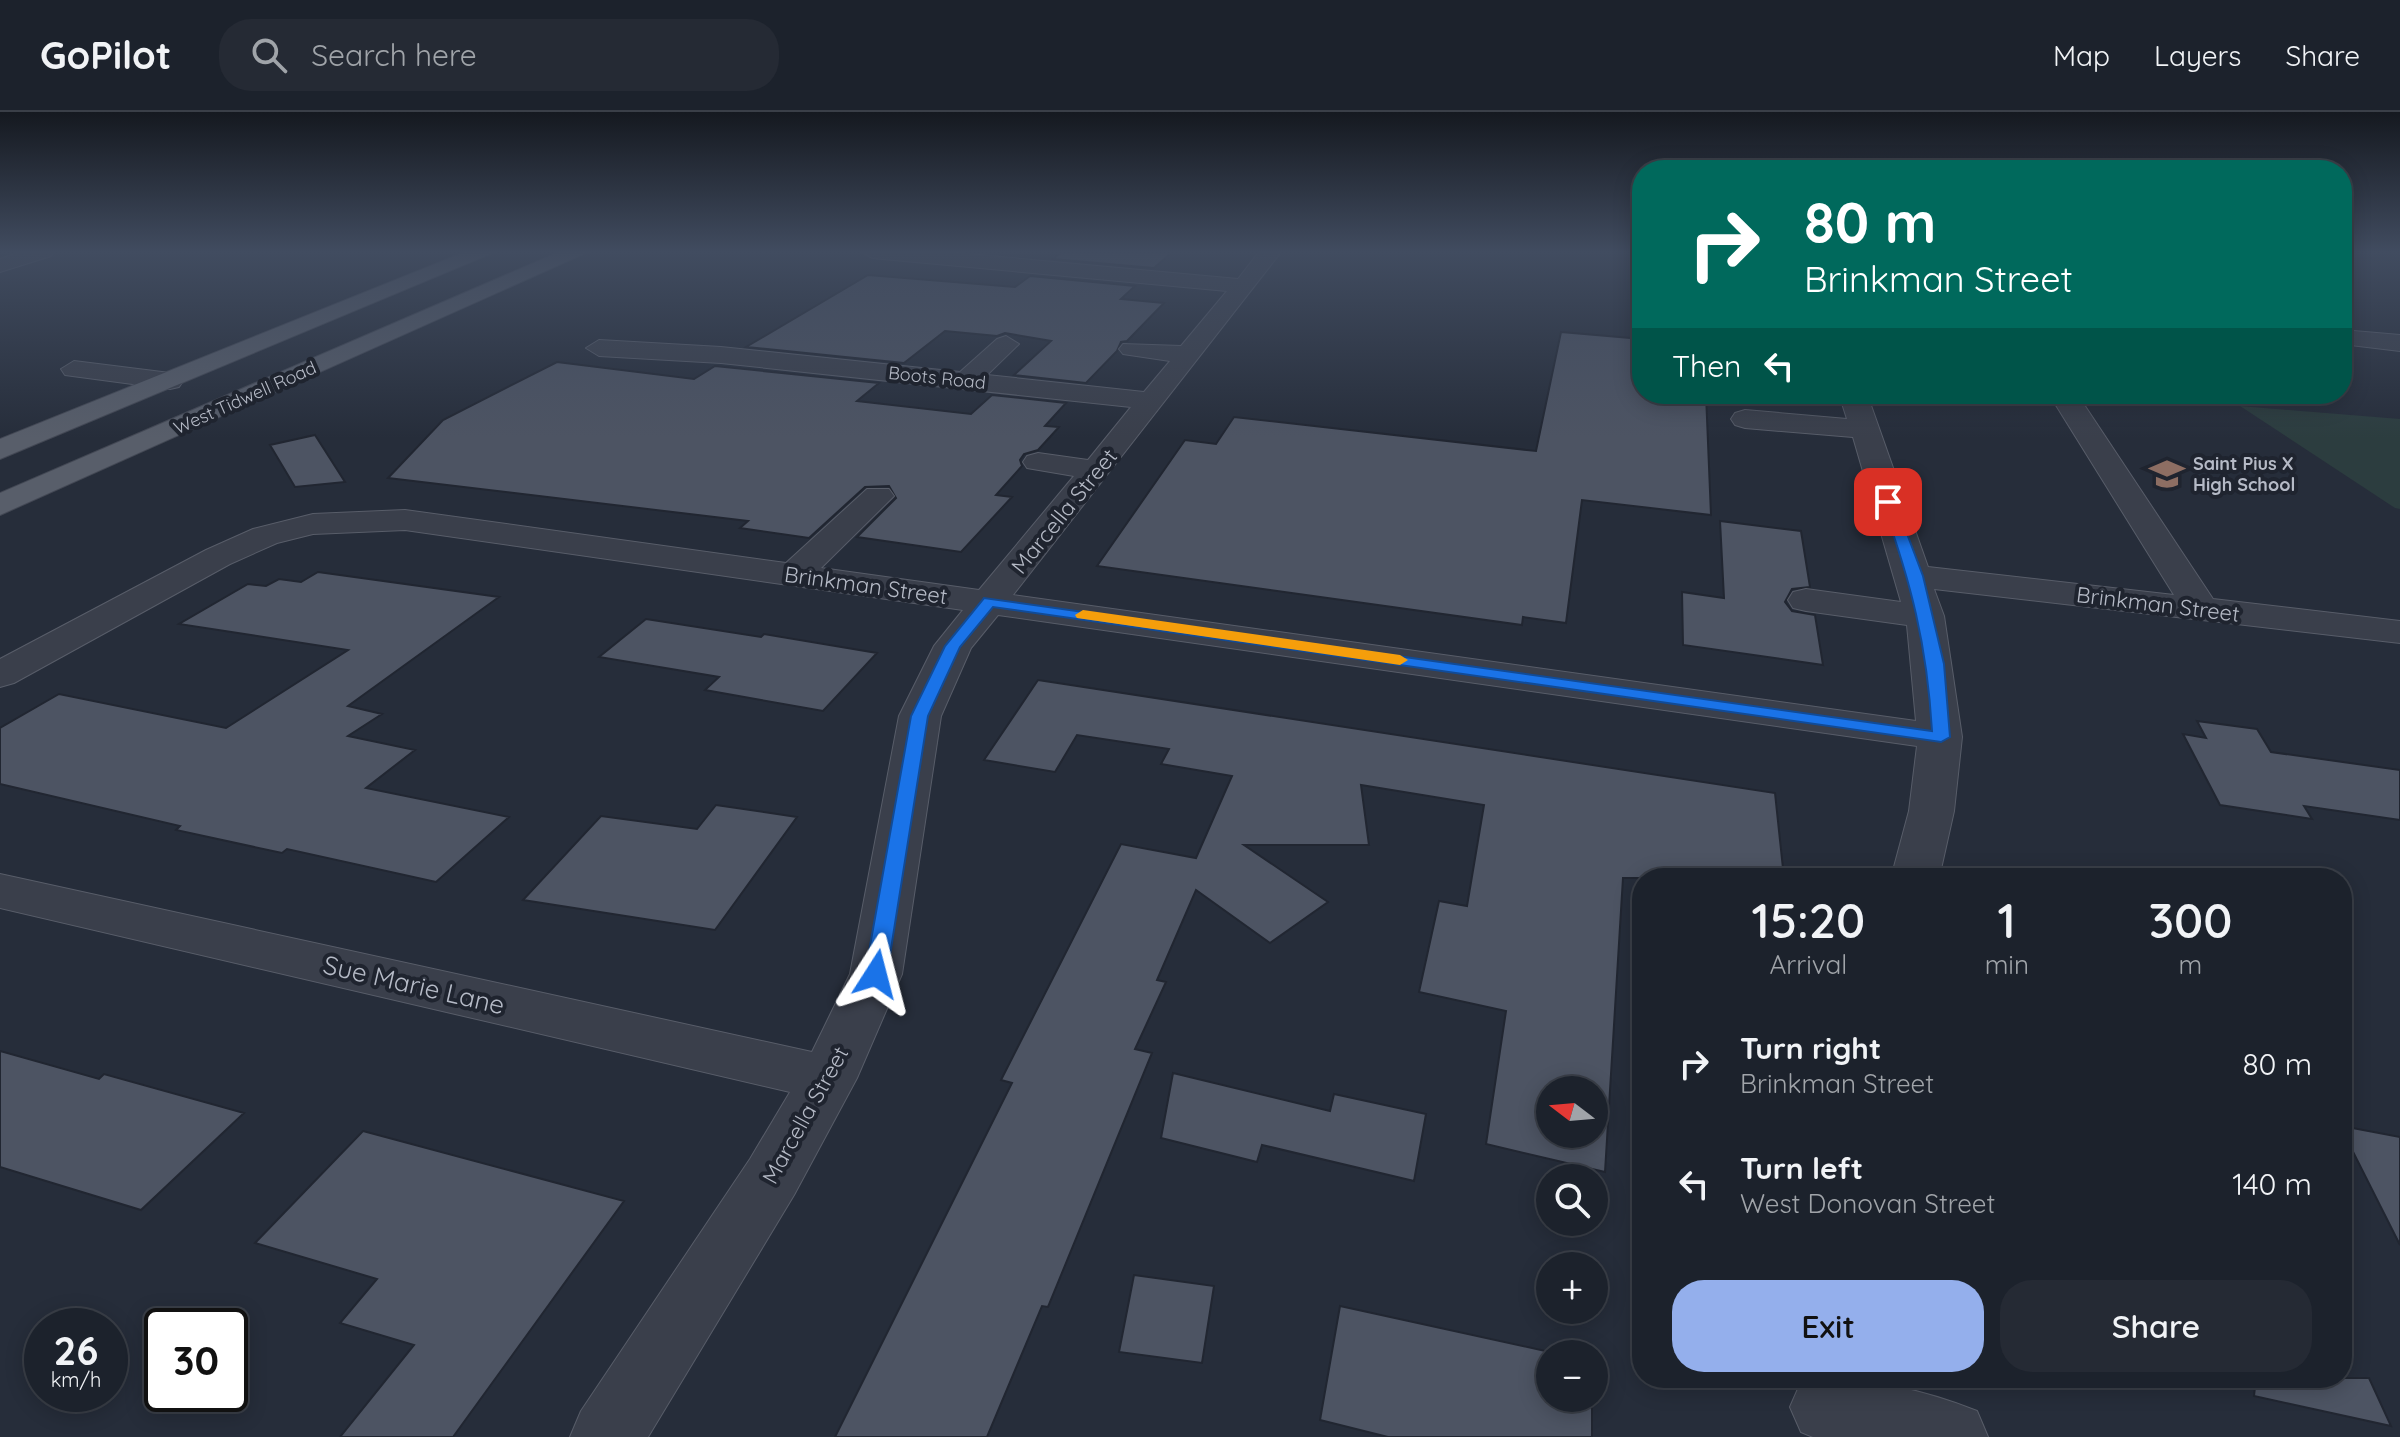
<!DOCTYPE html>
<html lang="en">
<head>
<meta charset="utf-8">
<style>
  :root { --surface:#1c222c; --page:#252a34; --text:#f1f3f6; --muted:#a0a4a9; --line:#3a3f48; --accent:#94afec }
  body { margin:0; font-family:Quicksand,sans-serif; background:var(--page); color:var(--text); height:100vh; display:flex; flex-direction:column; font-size:30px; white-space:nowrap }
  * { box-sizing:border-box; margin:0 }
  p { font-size:26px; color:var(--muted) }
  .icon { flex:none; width:44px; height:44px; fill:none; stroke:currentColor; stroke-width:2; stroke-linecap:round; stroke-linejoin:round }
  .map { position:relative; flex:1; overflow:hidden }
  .side { position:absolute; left:1632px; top:756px; width:720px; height:520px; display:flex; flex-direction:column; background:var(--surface); border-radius:32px; box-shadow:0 4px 20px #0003,0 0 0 2px var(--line) }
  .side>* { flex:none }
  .banner { position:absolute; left:1632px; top:48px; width:720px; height:244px; border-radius:32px; box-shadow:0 4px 20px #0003,0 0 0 2px var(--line); background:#00695c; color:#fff; overflow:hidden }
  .needle { width:52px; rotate:286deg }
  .buttons { position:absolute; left:1536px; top:964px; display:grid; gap:16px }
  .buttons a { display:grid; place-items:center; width:72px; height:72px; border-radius:50%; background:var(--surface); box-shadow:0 4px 20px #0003,0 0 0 2px var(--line); font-size:40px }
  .speed { position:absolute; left:24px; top:1196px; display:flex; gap:16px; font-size:40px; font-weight:700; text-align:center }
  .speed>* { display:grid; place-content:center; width:104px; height:104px; border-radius:50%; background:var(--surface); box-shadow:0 4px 20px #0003,0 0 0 2px var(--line); line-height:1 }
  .speed small { font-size:20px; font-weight:400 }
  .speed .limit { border:4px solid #111; border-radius:12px; background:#fff; color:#111 }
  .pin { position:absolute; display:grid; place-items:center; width:68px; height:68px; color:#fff; margin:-34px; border-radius:16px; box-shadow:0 4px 12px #0006 }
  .me { position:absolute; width:88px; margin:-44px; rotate:9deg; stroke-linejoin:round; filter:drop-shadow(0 0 6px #0008) }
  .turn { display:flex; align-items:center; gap:28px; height:168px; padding:0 40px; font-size:36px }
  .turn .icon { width:104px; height:104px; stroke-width:2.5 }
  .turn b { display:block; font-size:56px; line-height:68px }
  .then { display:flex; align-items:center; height:76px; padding:0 40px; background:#0003; gap:16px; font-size:30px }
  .eta { display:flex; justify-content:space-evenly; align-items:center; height:136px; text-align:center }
  .eta b { font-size:48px; font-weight:600; line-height:56px }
  .action { display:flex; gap:16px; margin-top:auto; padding:16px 40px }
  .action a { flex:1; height:92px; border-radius:32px; background:var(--accent); color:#111; font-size:32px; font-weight:600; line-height:92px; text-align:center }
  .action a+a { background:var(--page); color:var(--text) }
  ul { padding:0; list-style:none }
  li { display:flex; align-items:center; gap:24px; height:120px; padding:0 40px }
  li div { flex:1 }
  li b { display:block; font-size:30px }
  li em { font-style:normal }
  header { display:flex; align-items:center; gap:48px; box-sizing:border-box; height:112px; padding:0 40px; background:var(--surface); border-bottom:2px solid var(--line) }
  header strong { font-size:38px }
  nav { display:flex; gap:44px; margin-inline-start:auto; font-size:28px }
  .search { width:560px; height:72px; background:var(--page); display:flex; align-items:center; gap:20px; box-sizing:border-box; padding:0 28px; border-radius:32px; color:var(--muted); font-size:30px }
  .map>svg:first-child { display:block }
</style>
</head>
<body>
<header>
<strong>GoPilot</strong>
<div class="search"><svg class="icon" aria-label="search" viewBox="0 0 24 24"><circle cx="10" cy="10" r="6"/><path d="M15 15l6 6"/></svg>Search here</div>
<nav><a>Map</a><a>Layers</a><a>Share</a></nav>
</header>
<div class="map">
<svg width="2400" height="1325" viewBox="0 0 2400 1325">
  <rect width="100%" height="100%" fill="#262d3a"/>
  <!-- green -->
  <path fill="#2c3d3f" d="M2240,294L2400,307V397L2395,396Z"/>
  <!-- building -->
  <path fill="#4d5463" stroke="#212631" stroke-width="2" fill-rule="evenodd" d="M1062,140H1172L1154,156L1053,147Z
    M868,163L1015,175L1030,164L1135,174L1121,187L1164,191L1127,229L1121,230L1117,239L1086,271L1014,263L1051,229L1005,221L997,224L945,219L904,251L746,235Z
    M1561,220L1642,227V282H1706L1711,403L1582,388L1566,511L1523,505L1522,513L1097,454L1185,328L1216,332L1234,305L1536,339Z
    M557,250L694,267L715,254L879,271L857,289L971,302L992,283L1066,291L1045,314L1059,315L1038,338L1024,342L1020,348L1022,354L996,383L1012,385L961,440L857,425L896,386L889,374L865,375L809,426L740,416L748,409L388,366L443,308Z
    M315,323L345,370L295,375L270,333Z
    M1720,409L1801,419L1810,475L1792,477L1785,490L1792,499L1815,503L1823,553L1683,533L1682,480L1724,486Z
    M318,460L499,485L348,594L382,602L348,624L415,638L366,676L509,705L436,770L287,737L282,741L176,718L180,714L0,672V616L59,582L226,616L348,538L179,512L248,472L266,474L279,467L301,470Z
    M646,507L761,525L764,522L877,541L823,599L705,578L719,565L599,545Z
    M1038,568L1775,681L1784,766H1623L1605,1060L1486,1032L1506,899L1419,880L1439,789L1467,794L1484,693L1361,673L1369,733H1244L1328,790L1270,831L1196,778L1157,868L1166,870L1135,937L1152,941L1048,1195L1042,1194L987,1325H835L1012,971L1001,968L1121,732L1196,746L1232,664L1161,652L1169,637L1077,623L1055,660L984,648ZM1550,978H1594V1022H1550Z
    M2197,609L2257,617L2271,640L2400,658V708L2304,694L2312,707L2220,693L2183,622L2206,626Z
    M716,693L797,705L715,818L523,788L601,704L697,717Z
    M0,939L99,967L104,962L244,1001L141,1098L0,1055Z
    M1173,961L1330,999L1334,982L1426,1002L1414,1069L1262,1033L1257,1050L1161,1026Z
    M2342,1014L2400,1025V1133L2342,1018Z
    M363,1019L624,1089L453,1325H340L414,1233L340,1211L377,1167L255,1131Z
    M1134,1163L1214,1174L1202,1251L1119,1240Z
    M1340,1194L1559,1242H1550V1286H1592V1325H1388L1320,1308Z
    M2256,1266H2369L2391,1314L2254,1284Z"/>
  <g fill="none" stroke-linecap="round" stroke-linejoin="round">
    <!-- minor casing -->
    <g stroke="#585d69" stroke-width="2">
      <path id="minor" d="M21,140H54L51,144L0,160V147Z
        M862,140H947L1238,167L1259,140H1281L1013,483L1916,609L1907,513L1806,499L1793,496L1788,488L1793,480L1806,477L1901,490L1853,325L1745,316L1735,313L1731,307L1735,301L1745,298L1847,307L1839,282H1867L1928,455L2174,483L2049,282H2077L2213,487L2400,509V531L1934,477L1944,504L1962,625L1954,699L1939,766H1891L1909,699L1917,634L998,503L971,536L941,604L902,862L857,966L794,1083L648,1325H570L581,1299L750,1047L790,980L0,796V762L812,940L850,862L899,604L934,534L963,498L405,418L313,422L277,431L230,452L14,571L0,575V547L206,438L253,417L313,402L405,398L786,451L867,377H889L894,384L821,456L979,478L1074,364L1027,356L1023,350L1027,344L1038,341L1088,348L1131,295L721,251L599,244L586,236L599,228L721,235L960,260L997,227L1006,224L1019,232L987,263L1144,280L1170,249L1123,242L1119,237L1123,232L1181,234L1227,179L872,146Z
        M2342,218L2400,223V239L2342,232Z
        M74,249L170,261L179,263L183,269L179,275L170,277L65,263L61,257Z
        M1811,1266C1867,1266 1925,1278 1977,1299L1988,1325H1813L1801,1320L1790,1295L1801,1270Z"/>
    </g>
    <!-- major casing -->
    <g stroke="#434854" stroke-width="2">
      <path id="major" d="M465,140H495L0,347V327Z
        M559,140H588L0,403V381Z"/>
    </g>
    <!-- minor -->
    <use href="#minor" fill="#3a3f4b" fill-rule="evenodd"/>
    <!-- major -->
    <use href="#major" fill="#585e6a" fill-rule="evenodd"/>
  </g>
  <!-- sky -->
  <linearGradient id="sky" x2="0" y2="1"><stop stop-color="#151920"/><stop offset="0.43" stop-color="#414c60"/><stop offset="1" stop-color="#414c60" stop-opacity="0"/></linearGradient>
  <rect width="2400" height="326" fill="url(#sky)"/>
  <!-- route -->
  <path fill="#1a73e8" stroke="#114b97" stroke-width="2" d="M1888,386L1895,390L1923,464L1944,552L1950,625L1941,630L993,495L960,535L928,604L887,862L876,870L865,862L911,604L945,534L984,486L1932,619C1927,533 1911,470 1882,390Z"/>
  <!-- slow -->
  <path fill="#f59e0b" d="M1083,498L1400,543L1408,548L1400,553L1077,506L1075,503Z"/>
  <!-- icons -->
  <defs>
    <g id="school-bare" transform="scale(2.76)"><path d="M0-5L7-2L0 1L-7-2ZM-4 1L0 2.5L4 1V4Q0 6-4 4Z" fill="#8d6e63" stroke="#1f242f" stroke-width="2.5" paint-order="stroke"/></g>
  </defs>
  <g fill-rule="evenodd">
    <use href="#school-bare" x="2167" y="362"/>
  </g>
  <g text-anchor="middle" stroke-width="8" stroke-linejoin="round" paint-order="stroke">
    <!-- far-street labels -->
    <g font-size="18" fill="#b5bac6" stroke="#1f242f">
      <text transform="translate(937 266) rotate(6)" y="6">Boots Road</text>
      <text transform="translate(245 286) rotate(-24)" y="6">West Tidwell Road</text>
    </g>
    <!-- far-poi labels -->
    <g font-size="18" font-weight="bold" fill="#b5bac6" stroke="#1f242f" text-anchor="start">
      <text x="2193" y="358">Saint Pius X<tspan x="2193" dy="21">High School</tspan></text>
    </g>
    <!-- street labels -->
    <g font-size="22" fill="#b5bac6" stroke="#1f242f">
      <text transform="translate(1064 399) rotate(-51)" y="8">Marcella Street</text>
      <text transform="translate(866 473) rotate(8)" y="8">Brinkman Street</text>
      <text transform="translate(2158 492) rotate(7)" y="8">Brinkman Street</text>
      <text transform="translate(805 1003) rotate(-61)" y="8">Marcella Street</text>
    </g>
    <!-- near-street labels -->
    <g font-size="26" fill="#b5bac6" stroke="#1f242f">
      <text transform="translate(414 873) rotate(13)" y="9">Sue Marie Lane</text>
    </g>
  </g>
</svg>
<div class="buttons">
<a><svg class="needle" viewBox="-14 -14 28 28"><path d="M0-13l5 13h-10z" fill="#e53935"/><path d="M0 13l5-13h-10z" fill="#a0a4a9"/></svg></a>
<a><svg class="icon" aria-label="search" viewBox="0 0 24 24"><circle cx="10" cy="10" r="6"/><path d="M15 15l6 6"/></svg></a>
<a>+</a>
<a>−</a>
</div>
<div class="speed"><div>26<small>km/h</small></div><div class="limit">30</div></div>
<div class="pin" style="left:1888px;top:390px;background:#d93025"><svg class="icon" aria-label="arrive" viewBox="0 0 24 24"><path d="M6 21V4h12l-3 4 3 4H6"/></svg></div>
<svg class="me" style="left:876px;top:862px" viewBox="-20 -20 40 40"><path d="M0-17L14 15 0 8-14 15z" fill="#1a73e8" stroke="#fff" stroke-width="4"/></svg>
<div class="banner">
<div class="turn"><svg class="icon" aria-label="right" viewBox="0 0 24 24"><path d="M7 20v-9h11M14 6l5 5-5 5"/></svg><div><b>80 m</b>Brinkman Street</div></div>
<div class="then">Then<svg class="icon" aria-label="left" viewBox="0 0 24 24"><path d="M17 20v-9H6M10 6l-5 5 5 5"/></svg></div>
</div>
<section class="side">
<div class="eta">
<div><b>15:20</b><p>Arrival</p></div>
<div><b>1</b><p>min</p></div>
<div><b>300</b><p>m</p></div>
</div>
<ul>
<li><svg class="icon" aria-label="right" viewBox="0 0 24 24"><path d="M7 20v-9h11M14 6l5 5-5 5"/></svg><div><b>Turn right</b><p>Brinkman Street</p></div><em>80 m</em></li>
<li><svg class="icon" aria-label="left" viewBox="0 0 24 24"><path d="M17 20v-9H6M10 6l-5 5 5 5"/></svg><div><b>Turn left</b><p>West Donovan Street</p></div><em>140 m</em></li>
</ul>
<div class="action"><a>Exit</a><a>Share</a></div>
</section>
</div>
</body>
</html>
